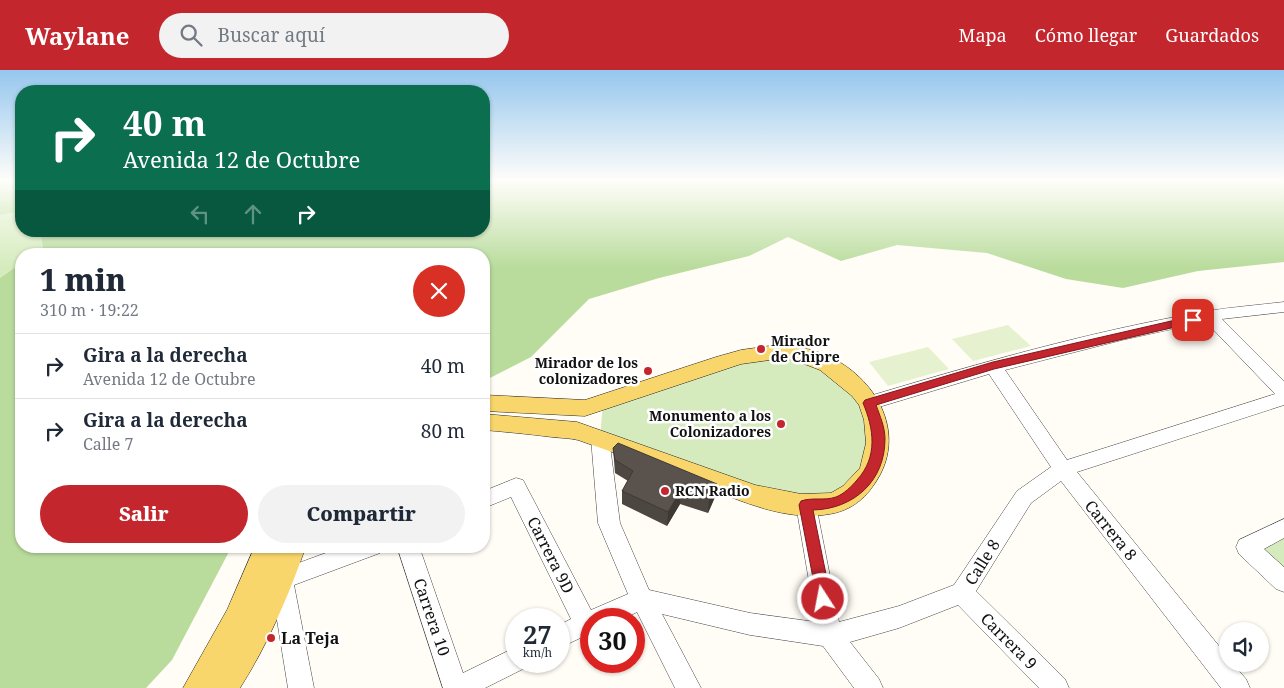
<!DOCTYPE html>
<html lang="es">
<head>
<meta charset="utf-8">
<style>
  :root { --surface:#fff; --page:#f2f2f3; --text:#1f2937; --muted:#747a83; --line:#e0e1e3; --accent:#c4262e }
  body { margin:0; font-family:"Noto Serif",serif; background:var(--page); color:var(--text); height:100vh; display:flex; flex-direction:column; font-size:19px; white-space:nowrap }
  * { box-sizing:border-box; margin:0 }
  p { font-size:16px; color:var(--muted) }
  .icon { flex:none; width:28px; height:28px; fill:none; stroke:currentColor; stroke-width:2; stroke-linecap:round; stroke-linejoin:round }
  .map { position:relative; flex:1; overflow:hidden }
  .drawer { position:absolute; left:15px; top:178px; width:475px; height:305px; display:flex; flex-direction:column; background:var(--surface); border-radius:20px; box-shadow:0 1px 4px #0004 }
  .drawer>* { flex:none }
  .banner { position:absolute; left:15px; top:15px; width:475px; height:152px; border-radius:20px; box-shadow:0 1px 4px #0004; background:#0b6e4f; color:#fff; overflow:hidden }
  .tools { position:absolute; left:1219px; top:552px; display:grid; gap:10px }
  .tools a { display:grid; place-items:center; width:50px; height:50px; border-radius:50%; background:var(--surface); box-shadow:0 1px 4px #0004; font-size:25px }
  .speed { position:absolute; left:505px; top:538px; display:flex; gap:10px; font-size:25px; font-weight:700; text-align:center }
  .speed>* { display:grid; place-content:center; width:65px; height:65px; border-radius:50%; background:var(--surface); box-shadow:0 1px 4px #0004; line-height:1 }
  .speed small { font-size:12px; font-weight:400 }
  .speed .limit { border:8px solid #d22; background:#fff; color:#111 }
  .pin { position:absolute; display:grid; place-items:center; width:42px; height:42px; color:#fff; margin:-21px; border-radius:10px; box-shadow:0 2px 8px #0006 }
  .me { position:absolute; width:55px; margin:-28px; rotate:349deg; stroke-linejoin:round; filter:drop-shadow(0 0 4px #0008) }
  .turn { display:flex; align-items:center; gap:18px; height:105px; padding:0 25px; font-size:22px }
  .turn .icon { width:65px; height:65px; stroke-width:2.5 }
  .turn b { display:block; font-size:35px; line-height:42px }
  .lanes { display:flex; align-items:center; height:48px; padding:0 25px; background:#0003; justify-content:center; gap:25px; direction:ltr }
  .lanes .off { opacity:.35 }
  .round { display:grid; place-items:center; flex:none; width:52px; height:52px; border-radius:26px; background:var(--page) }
  .overview { display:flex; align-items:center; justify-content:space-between; height:85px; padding:0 25px }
  h1 { font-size:30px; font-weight:800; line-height:38px }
  .action { display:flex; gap:10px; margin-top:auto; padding:10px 25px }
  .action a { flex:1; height:58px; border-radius:30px; background:var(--accent); color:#fff; font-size:20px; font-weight:800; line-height:58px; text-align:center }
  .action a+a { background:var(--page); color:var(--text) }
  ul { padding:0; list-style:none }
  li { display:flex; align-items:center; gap:15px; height:65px; padding:0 25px; border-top:1px solid var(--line) }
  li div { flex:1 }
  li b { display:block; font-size:19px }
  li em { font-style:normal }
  header { display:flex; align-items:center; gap:30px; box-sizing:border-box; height:70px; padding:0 25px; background:var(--accent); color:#fff }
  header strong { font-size:24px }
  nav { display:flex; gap:28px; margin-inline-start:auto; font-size:18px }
  .search { width:350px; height:45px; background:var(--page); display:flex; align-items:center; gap:12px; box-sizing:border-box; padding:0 18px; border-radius:28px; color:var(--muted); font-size:19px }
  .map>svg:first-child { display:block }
</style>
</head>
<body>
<header>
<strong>Waylane</strong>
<div class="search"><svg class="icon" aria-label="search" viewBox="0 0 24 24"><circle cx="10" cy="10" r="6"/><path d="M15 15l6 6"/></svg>Buscar aquí</div>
<nav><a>Mapa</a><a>Cómo llegar</a><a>Guardados</a></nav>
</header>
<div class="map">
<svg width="1284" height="618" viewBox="0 0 1284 618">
  <rect width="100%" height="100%" fill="#fffdf5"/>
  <!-- green -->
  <path fill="#d5ebbd" d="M21,141V161H40L43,179L36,184H21V193L0,208V145Z
    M796,282L869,333V406L806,435L600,368L603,333L734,289Z
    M1284,464V505L1262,478Z"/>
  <!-- forest -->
  <path fill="#b9dc9c" d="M0,111H21V141L0,145Z
    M484,111H1284V192L1198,201L1123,218L1066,209L987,183L897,175L841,191L788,167L749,186L659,208L589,229L531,287L484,311V184H36L43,179L40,161H484Z
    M21,193V476H232L172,590L146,618H0V208Z"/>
  <!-- pitch -->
  <path fill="#e6f2cf" d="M1008,255L1031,276L973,291L952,269Z
    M928,277L949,299L888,316L869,292Z"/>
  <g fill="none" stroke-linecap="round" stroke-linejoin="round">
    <!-- minor casing -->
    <g stroke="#444" stroke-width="1">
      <path id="minor" d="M1284,232V242L1222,249L1284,311V335L1077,402L1228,587V594H1233L1246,609L1250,618H1221L1061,411L1031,433L976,521L1065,609L1069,618H1039L958,535L899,558L850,572L879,609L883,618H854L823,576L750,565L662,544L701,618H675L637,542L623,549H591V563L559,578V555L571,549L511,427L484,438V421L516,408L523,410L591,540L628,524L598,453L591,368L593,363L600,361L607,363L609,368L620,453L649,520L750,543L816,552L796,435L799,429L806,426L813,429L816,435L839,552L899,536L954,515L1017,421L1051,397L989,304L869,340L863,338L860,333L863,328C976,294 1091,261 1208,241C1233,237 1259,235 1284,232ZM1206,252L1275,324L1067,390L1005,300L1122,270Z
        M1284,449V468L1264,479L1284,497V522L1276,519L1239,484L1236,477L1239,470Z
        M345,476H383L380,483L294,515L314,618H288L272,519L265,516L262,509L265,502L273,499H282Z
        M397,476H419L463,603L516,577V591H527L525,598L485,618H443Z"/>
    </g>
    <!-- major casing -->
    <g stroke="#222" stroke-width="1">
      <path id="major" d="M777,275C791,276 804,277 818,282C873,301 912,363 873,416C863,431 848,441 830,444C786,452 742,431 702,416C661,401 620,384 578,370C570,368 560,368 552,367C529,364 507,362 484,360V344L577,352L755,415L801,424L831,423L843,416L860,398L866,373L864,350L859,335L852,326L820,300L794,290L777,289L741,294L585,346L484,341V325L585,330L716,287L741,280Z
        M255,476H306C289,525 268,574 240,618H183L227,540Z"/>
    </g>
    <!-- minor -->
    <use href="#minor" fill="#fff" fill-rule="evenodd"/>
    <!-- major -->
    <use href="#major" fill="#f9d66b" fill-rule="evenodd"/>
  </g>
  <!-- wall -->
  <path fill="#4d4742" d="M613,378L715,427L708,443L680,434L667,456L622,434V421L628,411L615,403Z"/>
  <!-- shaded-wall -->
  <path fill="#3f3936" d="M717,414L715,427L708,443L709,429Z
    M681,420L680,434L667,456L668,442Z"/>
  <!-- building -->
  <path fill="#5a524d" stroke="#3f3936" d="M618,373L717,414L709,429L681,420L668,442L622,421L633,401L615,390L613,378Z"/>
  <!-- sky -->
  <linearGradient id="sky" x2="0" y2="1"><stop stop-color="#95c6ee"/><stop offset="0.56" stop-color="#fffefa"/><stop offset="1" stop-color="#fffefa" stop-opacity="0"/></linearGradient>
  <rect width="1284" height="198" fill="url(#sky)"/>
  <!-- route -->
  <path fill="#c4262e" stroke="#7f191e" d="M1193,246L1198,250L1197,252L994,299L876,335C880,346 885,357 885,369C885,411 854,439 813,440L831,529L829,534L823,536L818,534L799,435L801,431C812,427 825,431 836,427C844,424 852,416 857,410C878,387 874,359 863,333L865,330L993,292Z"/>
  <!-- markers -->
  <g fill="#c4262e" stroke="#fff" stroke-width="2">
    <circle cx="761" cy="279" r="5"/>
    <circle cx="648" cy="301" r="5"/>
    <circle cx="781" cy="354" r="5"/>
    <circle cx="665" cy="421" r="5"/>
    <circle cx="271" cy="568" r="5"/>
  </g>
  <g text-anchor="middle" stroke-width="5" stroke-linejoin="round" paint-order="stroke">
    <!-- poi labels -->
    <g font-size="14" font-weight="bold" fill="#111" stroke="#fff" text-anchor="start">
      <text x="771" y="276">Mirador<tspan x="771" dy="16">de Chipre</tspan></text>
      <text x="638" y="298" text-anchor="end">Mirador de los<tspan x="638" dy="16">colonizadores</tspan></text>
      <text x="771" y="351" text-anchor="end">Monumento a los<tspan x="771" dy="16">Colonizadores</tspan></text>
      <text x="675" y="426">RCN Radio</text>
    </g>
    <!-- near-street labels -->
    <g font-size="16" fill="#111" stroke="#fff">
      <text transform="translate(1111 460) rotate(51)" y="6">Carrera 8</text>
      <text transform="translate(551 485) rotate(63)" y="6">Carrera 9D</text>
      <text transform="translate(982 492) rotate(-58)" y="6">Calle 8</text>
      <text transform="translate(432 547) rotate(71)" y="6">Carrera 10</text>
      <text transform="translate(1009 571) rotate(45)" y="6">Carrera 9</text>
    </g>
    <!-- near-poi labels -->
    <g font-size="16" font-weight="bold" fill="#111" stroke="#fff" text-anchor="start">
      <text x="281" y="574">La Teja</text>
    </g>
  </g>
</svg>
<div class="tools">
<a><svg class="icon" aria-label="sound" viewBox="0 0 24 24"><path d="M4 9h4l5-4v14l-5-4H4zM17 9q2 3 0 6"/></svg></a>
</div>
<div class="speed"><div>27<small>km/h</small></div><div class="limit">30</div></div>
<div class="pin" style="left:1193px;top:250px;background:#d93025"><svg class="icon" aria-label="arrive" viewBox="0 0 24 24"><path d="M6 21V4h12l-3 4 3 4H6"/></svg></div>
<svg class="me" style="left:823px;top:529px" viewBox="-20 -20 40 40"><circle r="17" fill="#c4262e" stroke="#fff" stroke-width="3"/><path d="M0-11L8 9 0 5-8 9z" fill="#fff"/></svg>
<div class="banner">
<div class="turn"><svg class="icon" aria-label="right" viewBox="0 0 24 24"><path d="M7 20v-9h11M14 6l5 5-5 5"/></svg><div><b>40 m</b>Avenida 12 de Octubre</div></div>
<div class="lanes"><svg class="icon off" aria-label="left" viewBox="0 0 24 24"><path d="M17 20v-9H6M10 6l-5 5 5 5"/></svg><svg class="icon off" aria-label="ahead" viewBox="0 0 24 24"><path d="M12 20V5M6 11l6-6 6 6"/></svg><svg class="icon" aria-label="right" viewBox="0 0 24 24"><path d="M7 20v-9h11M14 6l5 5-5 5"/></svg></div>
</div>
<section class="drawer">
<div class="overview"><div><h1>1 min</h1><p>310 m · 19:22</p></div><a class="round" style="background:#d93025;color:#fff"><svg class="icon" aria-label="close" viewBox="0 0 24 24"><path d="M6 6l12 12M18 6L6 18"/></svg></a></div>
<ul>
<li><svg class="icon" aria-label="right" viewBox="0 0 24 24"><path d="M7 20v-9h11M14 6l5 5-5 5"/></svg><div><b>Gira a la derecha</b><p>Avenida 12 de Octubre</p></div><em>40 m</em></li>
<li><svg class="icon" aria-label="right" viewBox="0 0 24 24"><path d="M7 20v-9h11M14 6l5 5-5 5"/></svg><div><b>Gira a la derecha</b><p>Calle 7</p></div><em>80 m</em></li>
</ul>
<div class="action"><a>Salir</a><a>Compartir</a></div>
</section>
</div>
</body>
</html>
